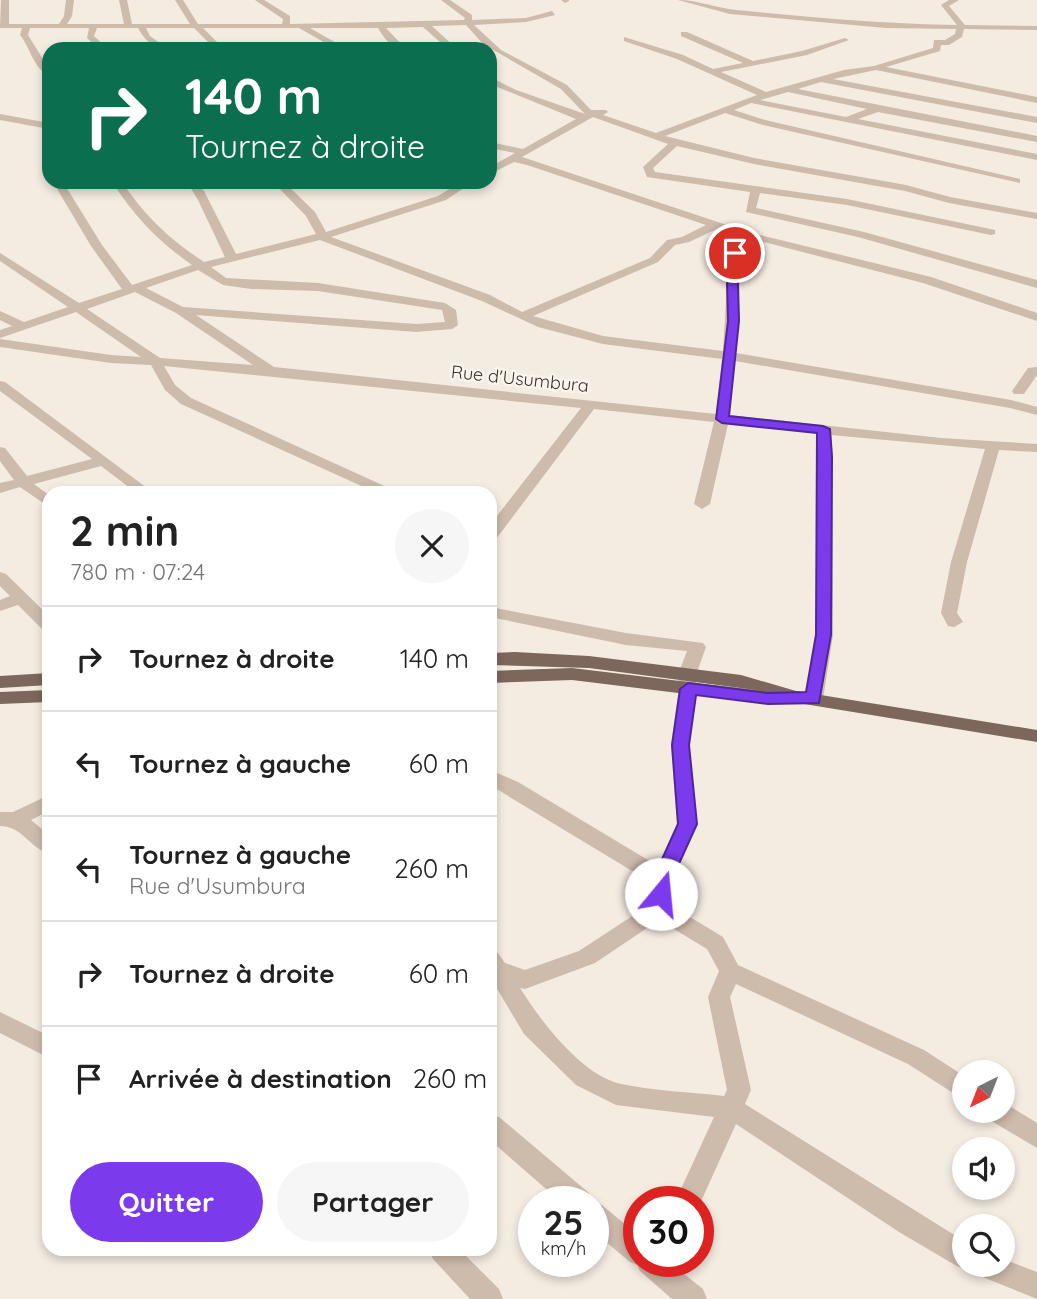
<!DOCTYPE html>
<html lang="fr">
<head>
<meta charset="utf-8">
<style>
  :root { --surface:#fff; --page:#f6f6f6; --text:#222; --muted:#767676; --line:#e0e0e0; --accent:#7c3aed }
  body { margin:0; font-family:Quicksand,sans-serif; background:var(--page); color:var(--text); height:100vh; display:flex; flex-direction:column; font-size:26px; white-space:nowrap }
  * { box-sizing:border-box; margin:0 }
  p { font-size:23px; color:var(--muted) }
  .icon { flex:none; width:38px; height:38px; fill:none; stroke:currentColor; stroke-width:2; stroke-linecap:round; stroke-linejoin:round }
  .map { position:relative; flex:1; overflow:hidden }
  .sheet { position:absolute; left:42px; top:486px; width:455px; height:770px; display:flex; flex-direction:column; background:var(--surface); border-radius:21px; box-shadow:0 4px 10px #0003 }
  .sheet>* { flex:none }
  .hud { position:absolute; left:42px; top:42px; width:455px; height:147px; border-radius:21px; box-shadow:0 4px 10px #0003; background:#0b6e4f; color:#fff; overflow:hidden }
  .needle { width:46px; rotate:222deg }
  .fabs { position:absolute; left:952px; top:1060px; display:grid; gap:14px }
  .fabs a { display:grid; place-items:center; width:63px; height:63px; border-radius:50%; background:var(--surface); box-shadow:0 4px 10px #0003; font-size:35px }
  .speed { position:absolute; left:518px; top:1186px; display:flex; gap:14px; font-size:35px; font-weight:700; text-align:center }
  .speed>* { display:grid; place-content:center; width:91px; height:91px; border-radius:50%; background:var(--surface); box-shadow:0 4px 10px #0003; line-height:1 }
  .speed small { font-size:18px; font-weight:400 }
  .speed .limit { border:10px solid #d22; background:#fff; color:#111 }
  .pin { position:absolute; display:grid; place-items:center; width:60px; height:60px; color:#fff; margin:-30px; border:4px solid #fff; border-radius:50%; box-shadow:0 2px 7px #0007 }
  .me { position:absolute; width:77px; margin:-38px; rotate:17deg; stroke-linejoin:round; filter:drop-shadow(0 0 5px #0008) }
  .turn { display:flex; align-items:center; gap:24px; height:147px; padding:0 28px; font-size:32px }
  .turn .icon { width:91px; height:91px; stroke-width:2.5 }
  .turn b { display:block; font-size:49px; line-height:60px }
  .round { display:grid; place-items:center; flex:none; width:74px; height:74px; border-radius:37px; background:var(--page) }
  .headline { display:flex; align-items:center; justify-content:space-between; height:119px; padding:0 28px }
  h1 { font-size:42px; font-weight:700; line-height:52px }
  .cta { display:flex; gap:14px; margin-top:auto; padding:14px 28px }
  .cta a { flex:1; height:80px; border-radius:42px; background:var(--accent); color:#fff; font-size:28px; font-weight:700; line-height:80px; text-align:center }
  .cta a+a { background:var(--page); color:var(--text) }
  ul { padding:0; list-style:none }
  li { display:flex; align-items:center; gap:21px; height:105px; padding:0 28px; border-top:2px solid var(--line) }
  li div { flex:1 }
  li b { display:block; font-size:26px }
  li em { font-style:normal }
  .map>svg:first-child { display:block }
</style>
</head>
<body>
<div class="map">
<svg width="1037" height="1299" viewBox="0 0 1037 1299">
  <rect width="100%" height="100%" fill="#f4ebe1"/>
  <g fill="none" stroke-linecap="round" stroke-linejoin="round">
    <!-- minor -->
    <path fill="#cdbbac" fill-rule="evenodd" d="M1,0H9V24H59L64,16L66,0H74L72,16L67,24H124L119,0H127L132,24H190L175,0H183L198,24H282L283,19L255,0H264L290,16V24L464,20L465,18L441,0H450L472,15V20L526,18L552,11L555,15L526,22L474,25L501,50L567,85L591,110H606L608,112L603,115L656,133L757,95L677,59L624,41V37L683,55L713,69L743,63L681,36V32H687L753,61L802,51L845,38L849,40L807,55L721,72L766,92L844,70L874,66L933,48L934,40H945L955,34L956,29L886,28L730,14L678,0C698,0 716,8 736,10C810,17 883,24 957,25L941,5L949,0H959L949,6L965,25L1037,26V30L964,29L962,37L949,45H941L940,51L886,67L1037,97V103L876,70L833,79L1037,117V123L821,82L798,89L1037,136V142L878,112L858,119L1037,154V160L751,103L734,110L765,120L1020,179V183L763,125L725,113L665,136L754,158L906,185L950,197L1037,213V219L949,203L905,191L754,164L677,146L653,168L655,172L847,199L995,230V234L991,235L847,205L760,193L756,208L864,232L1037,280V288L858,237L746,212L750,192L647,177L643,167L668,144L593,117L522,157L748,232L931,277L1037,313V321L923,283L748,238L741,253L746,261L739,284L736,353L1011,400L1037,407V415L1010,408L735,361L729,415L941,438L1037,444V452L999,450L967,562L957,613L963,622L954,627L948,626L941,613L951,562L985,449L831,435L833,457V635L823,699L820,703H808L805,699L815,635L819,457L816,433L728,424L710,504L702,509L694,504L714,422L594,409L496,539L490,541V525L581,408L164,366L175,385L191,398L402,494H379L181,404L165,390L151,365L111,363L0,347V339L111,355L141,357L76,312L0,338V330L12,326L0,320V311L24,322L68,307L0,261V253L79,303L122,289L91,246L53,182H63L102,245L132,285L192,265C157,240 136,218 112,182H122C147,218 168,238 204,262L225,257L198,200L187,182H197L204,191L236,254L316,234L306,216L273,182H284L315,212L326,232L438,196L461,182H473L446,200L331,237L490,295L522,312L650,258L667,240L682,237L706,225L527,165L514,162L490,174V167L515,153L490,148V142L523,149L576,119L490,84V77L516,90L585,114L561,89L483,44L466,25L432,26L457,49H448L423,27L386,28L406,49C392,49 385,40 378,28H310L347,49H336L299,28H203L224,49H215L194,28H146L150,36L168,49C154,49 145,41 138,28H97L94,36L108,49H99L87,38L89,28H30L28,35L49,69V75C34,70 30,47 20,35L22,28H0ZM788,92L867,109L846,117L760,100ZM717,229L738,236L729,253L734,261L727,284L723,351L603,336L533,316L658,262L675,245L689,242ZM320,240L482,301L538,327L603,344L722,359L716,414L274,367L196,315L416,332L452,329L458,325L456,310L445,303L318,283L226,278L211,267ZM198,270L223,285L251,289L318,291L442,310L445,322L416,324L183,307L146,288ZM135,292L176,313L253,365L160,358L87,309Z
      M561,0H569V1L565,3Z
      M0,114L49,123V129L0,120Z
      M1037,367V375L1024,394H1014L1012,391L1028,368Z
      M0,381L5,382L155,494H138L101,466L34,484L49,495V507L20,487L0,493V483L14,480L0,461V447L5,448L27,476L92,459L0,391Z
      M0,572L6,574L49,616V631L43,630L18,605L0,611V600L10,596L0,586Z
      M490,607L626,633L703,643L706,647L696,675L697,689L689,745L697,824L673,879L670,905L723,937L738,965L924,1050L964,1076V1100L908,1064L736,984L730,997L751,1090L745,1104L964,1241V1265H1003V1259L1037,1272V1299L975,1274L971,1266L964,1269L955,1265L899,1232L736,1124L698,1208V1202H675L714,1117L616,1105L576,1085L524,1034L490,977V950L498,953L505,963L525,970L579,951L649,905L652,883L490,785V770L518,782L658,866L677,824L671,745L679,689L678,675L687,651L626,645L490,617ZM659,920L707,949L719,971L708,997L727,1090L724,1096C690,1092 654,1091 621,1084C581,1075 540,1020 520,988L525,989L595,963Z
      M49,795V811L31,820L49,835V854C29,847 22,826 0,826V812H13Z
      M0,1012L49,1036V1058L0,1033Z
      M1003,1102L1037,1123V1148L988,1119L985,1111H1003Z
      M490,1114L499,1117L589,1193L593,1202L602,1205L639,1236V1262H669L703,1289L707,1299H672L640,1271L637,1265L630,1262L593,1231V1202H561L490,1140Z
      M429,1250H460L499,1289L503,1299H470L433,1259Z"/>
    <!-- major -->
    <path fill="#7d675c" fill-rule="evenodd" d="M515,652L589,656L741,675L796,691L1037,730V742L792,702L768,704L572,680L490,683V671L572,668L763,691L589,668L490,665V653Z
      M49,673V685L0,688V676Z
      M49,690V702L0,704V692Z"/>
  </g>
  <!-- route -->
  <path fill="#7c3aed" stroke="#51269a" stroke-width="2" d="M735,250L745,261L738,284L739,321L729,416L823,426L830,429L832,457L831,635L819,703L768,704L696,695L689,745L697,824L672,879L668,899L661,901L654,899L651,894L653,879L678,824L672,745L680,689L688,683L768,693L806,692L816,635L817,433L722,423L716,419L728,321L727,284L735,261L730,253Z"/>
  <g text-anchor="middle" stroke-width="5" stroke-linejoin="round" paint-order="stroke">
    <!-- far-street labels -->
    <g font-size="18" fill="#3b302b" stroke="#fbf5ee">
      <text transform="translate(520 379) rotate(6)" y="6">Rue d'Usumbura</text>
    </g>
  </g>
</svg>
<div class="fabs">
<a><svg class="needle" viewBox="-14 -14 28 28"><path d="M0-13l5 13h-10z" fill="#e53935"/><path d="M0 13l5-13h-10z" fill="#767676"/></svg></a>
<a><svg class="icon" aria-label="sound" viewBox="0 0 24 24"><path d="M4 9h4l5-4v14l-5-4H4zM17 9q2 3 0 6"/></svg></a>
<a><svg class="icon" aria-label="search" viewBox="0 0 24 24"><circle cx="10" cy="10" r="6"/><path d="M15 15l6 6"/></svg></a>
</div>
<div class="speed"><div>25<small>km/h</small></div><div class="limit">30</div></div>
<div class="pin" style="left:735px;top:253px;background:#d93025"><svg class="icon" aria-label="arrive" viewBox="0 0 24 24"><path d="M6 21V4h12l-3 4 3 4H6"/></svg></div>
<svg class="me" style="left:661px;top:894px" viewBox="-20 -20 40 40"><circle r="19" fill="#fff"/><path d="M0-13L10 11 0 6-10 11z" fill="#7c3aed"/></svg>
<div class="hud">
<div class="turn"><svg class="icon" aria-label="right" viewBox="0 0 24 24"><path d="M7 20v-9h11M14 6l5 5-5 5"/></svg><div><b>140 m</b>Tournez à droite</div></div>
</div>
<section class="sheet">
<div class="headline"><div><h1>2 min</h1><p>780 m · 07:24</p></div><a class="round"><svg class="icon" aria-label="close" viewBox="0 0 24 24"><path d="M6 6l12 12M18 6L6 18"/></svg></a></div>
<ul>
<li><svg class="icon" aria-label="right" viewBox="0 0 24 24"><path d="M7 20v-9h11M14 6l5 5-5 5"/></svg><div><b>Tournez à droite</b></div><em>140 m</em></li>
<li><svg class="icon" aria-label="left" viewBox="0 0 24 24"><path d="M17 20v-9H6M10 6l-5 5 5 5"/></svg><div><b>Tournez à gauche</b></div><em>60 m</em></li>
<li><svg class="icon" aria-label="left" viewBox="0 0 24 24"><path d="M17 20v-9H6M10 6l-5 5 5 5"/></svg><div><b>Tournez à gauche</b><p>Rue d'Usumbura</p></div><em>260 m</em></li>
<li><svg class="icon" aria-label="right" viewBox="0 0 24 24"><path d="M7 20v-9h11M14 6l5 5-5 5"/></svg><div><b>Tournez à droite</b></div><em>60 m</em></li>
<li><svg class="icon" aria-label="arrive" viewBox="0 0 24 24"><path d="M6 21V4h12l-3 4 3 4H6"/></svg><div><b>Arrivée à destination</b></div><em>260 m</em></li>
</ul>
<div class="cta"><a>Quitter</a><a>Partager</a></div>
</section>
</div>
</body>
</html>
